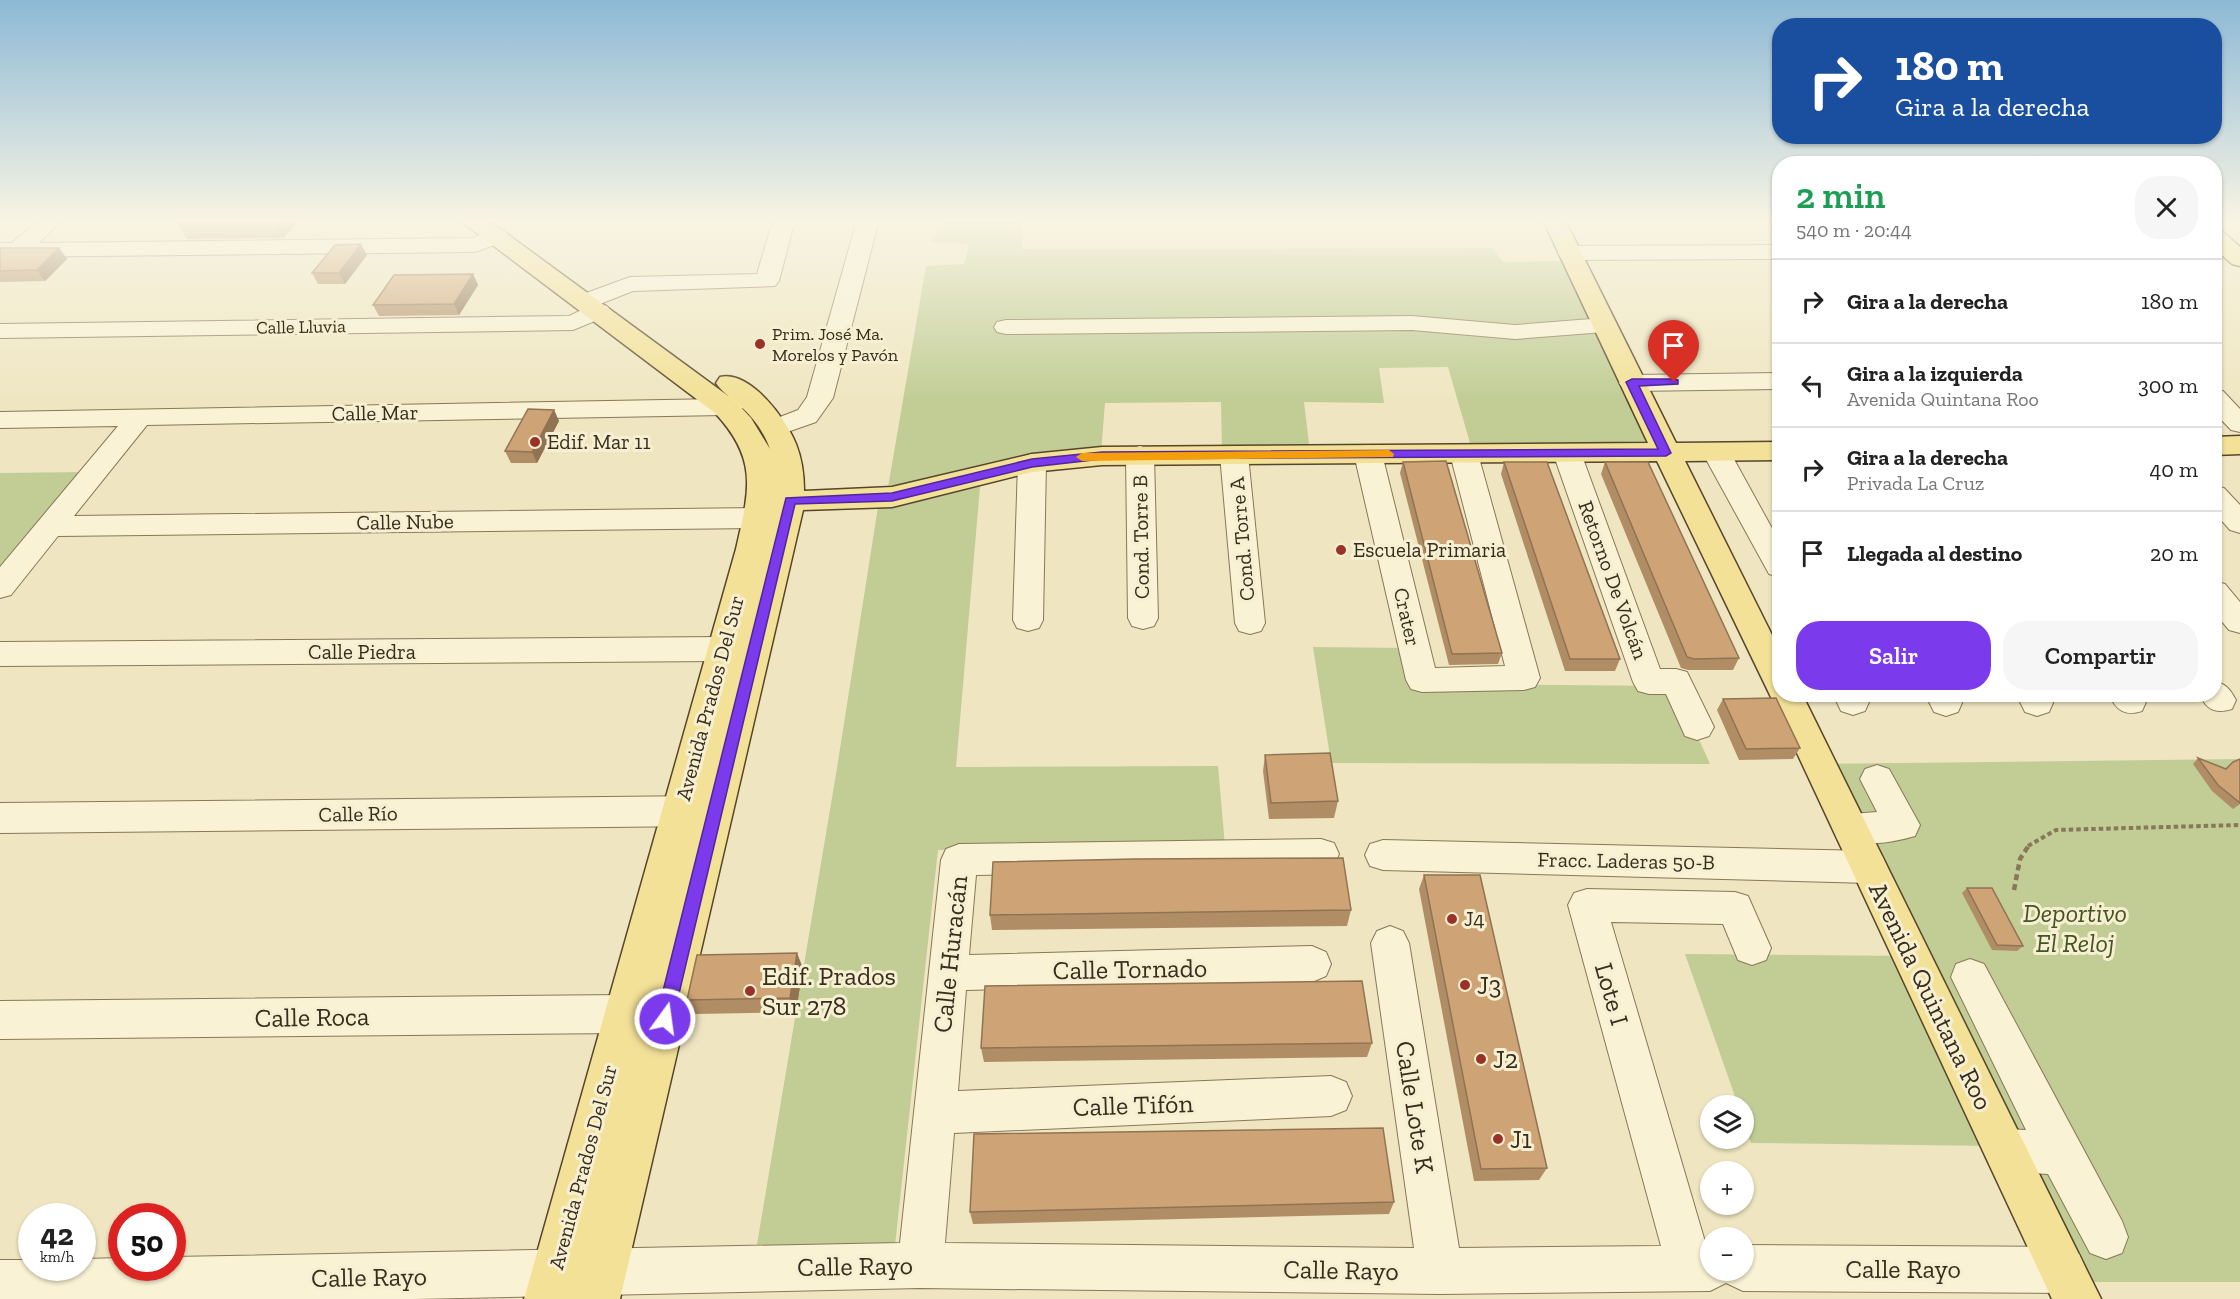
<!DOCTYPE html>
<html lang="es">
<head>
<meta charset="utf-8">
<style>
  :root { --surface:#fff; --page:#f6f6f6; --text:#222; --muted:#767676; --line:#e0e0e0; --accent:#7c3aed }
  body { margin:0; font-family:"Zilla Slab",serif; background:var(--page); color:var(--text); height:100vh; display:flex; flex-direction:column; font-size:22px; white-space:nowrap }
  * { box-sizing:border-box; margin:0 }
  p { font-size:20px; color:var(--muted) }
  .icon { flex:none; width:33px; height:33px; fill:none; stroke:currentColor; stroke-width:2; stroke-linecap:round; stroke-linejoin:round }
  .map { position:relative; flex:1; overflow:hidden }
  .drawer { position:absolute; left:1772px; top:156px; width:450px; height:546px; display:flex; flex-direction:column; background:var(--surface); border-radius:24px; box-shadow:0 2px 4px #0004 }
  .drawer>* { flex:none }
  .banner { position:absolute; left:1772px; top:18px; width:450px; height:126px; border-radius:24px; box-shadow:0 2px 4px #0004; background:#1a4fa0; color:#fff; overflow:hidden }
  .controls { position:absolute; left:1700px; top:1095px; display:grid; gap:12px }
  .controls a { display:grid; place-items:center; width:54px; height:54px; border-radius:50%; background:var(--surface); box-shadow:0 2px 4px #0004; font-size:30px }
  .speed { position:absolute; left:18px; top:1203px; display:flex; gap:12px; font-size:30px; font-weight:700; text-align:center }
  .speed>* { display:grid; place-content:center; width:78px; height:78px; border-radius:50%; background:var(--surface); box-shadow:0 2px 4px #0004; line-height:1 }
  .speed small { font-size:15px; font-weight:400 }
  .speed .limit { border:9px solid #d22; background:#fff; color:#111 }
  .pin { position:absolute; display:grid; place-items:center; width:51px; height:51px; color:#fff; margin:-62px -26px; border-radius:50% 50% 50% 0; rotate:-45deg; box-shadow:0 0 6px #0007 }
  .pin .icon { rotate:45deg }
  .me { position:absolute; width:66px; margin:-33px; rotate:14deg; stroke-linejoin:round; filter:drop-shadow(0 0 4px #0008) }
  .turn { display:flex; align-items:center; gap:21px; height:126px; padding:0 24px; font-size:27px }
  .turn .icon { width:78px; height:78px; stroke-width:2.5 }
  .turn b { display:block; font-size:42px; line-height:51px }
  .round { display:grid; place-items:center; flex:none; width:63px; height:63px; border-radius:24px; background:var(--page) }
  .headline { display:flex; align-items:center; justify-content:space-between; height:102px; padding:0 24px }
  h1 { font-size:36px; font-weight:600; line-height:45px; color:#1e9e55 }
  .cta { display:flex; gap:12px; margin-top:auto; padding:12px 24px }
  .cta a { flex:1; height:69px; border-radius:24px; background:var(--accent); color:#fff; font-size:24px; font-weight:600; line-height:69px; text-align:center }
  .cta a+a { background:var(--page); color:var(--text) }
  ul { padding:0; list-style:none }
  li { display:flex; align-items:center; gap:18px; height:84px; padding:0 24px; border-top:2px solid var(--line) }
  li div { flex:1 }
  li b { display:block; font-size:22px }
  li em { font-style:normal }
  .map>svg:first-child { display:block }
</style>
</head>
<body>
<div class="map">
<svg width="2240" height="1299" viewBox="0 0 2240 1299">
  <rect width="100%" height="100%" fill="#efe6c1"/>
  <!-- green -->
  <path fill="#c1cd95" d="M942,220H1022V249L1492,248L1503,262L1573,261L1679,459L1472,450L1448,367L1379,368L1384,403L1304,402L1310,452H1222L1221,402L1105,403L1101,453L981,475L956,767L1218,766L1225,846L938,850L893,1264L753,1268L837,768L880,494L887,493L926,266L964,264L969,244L930,242Z
    M84,472L0,572V473Z
    M1313,647L1409,648L1417,684L1675,686L1710,764L1331,763Z
    M2240,759V1282H2086L1994,1146L1751,1143L1743,1121V1106L1738,1105L1685,954L1905,956L1813,764Z"/>
  <g fill="none" stroke-linecap="round" stroke-linejoin="round">
    <!-- minor casing -->
    <g stroke="#897758" stroke-width="2">
      <path id="minor" d="M39,220H62L39,243L472,238L497,229L505,231L508,236L505,241L475,252L0,257V243H12Z
        M773,220H795L779,281L775,286L633,291L600,304L607,306L611,311L607,316L573,330L0,338V324L569,316L586,308L578,306L574,301L578,296L630,277L757,274Z
        M857,220H879L833,398L816,422L776,436L767,434L763,428L767,422L798,410L807,397Z
        M1779,245V259L1569,260L1561,258L1558,253L1561,248L1569,246Z
        M1412,316L1515,325L1604,318L1613,320L1616,325L1613,330L1604,332L1515,339L1412,330L1006,334L997,332L994,327L997,322L1006,320Z
        M1779,373V389L1632,391L1623,388L1619,383L1623,378L1632,375Z
        M747,389L756,391L760,397L756,403L725,415L147,425L74,516L758,508L768,511L772,518L768,525L758,528L58,536L11,595L0,598V567L118,426L0,428V412L721,399Z
        M2214,389L2223,391L2240,409V432L2231,430L2214,412Z
        M1716,443L1726,446L1730,452L1779,541V577L1769,574L1702,452L1706,446Z
        M1567,444L1577,447L1581,453L1660,669H1676L1687,672L1714,727L1709,736L1697,740L1685,736L1666,694H1649L1638,691L1633,682L1553,453L1557,447Z
        M1368,445L1378,448L1382,454L1435,668L1505,666L1450,454L1454,448L1464,445L1474,448L1478,454L1540,678L1535,687L1524,690L1422,692L1411,689L1406,680L1354,454L1358,448Z
        M1140,446L1150,449L1154,455L1158,618L1154,626L1143,629L1132,626L1128,618L1126,455L1130,449Z
        M1234,446L1244,449L1248,455L1265,623L1261,631L1250,634L1239,631L1235,623L1220,455L1224,449Z
        M1032,454L1042,457L1046,463L1043,620L1039,628L1028,631L1017,628L1013,620L1018,463L1022,457Z
        M2214,486L2224,488L2240,505V533L2230,530L2214,512Z
        M2214,581L2225,584L2240,602V633L2229,630L2214,612Z
        M723,637L734,641L739,649L734,657L723,661L0,666V642Z
        M2214,681C2226,684 2230,689 2236,700L2232,709C2215,714 2207,710 2199,694H2214Z
        M1833,694H1866L1869,702L1865,711L1853,715L1841,711Z
        M1925,694H1958L1962,703L1958,712L1946,716L1934,712Z
        M2016,694H2049L2053,703L2049,712L2037,716L2025,712Z
        M2108,694H2142L2146,702L2142,711C2124,717 2117,710 2108,694Z
        M1877,765L1889,769L1920,825L1915,836C1892,843 1861,847 1838,840L1833,829L1838,818L1851,814L1877,812L1860,779L1865,769Z
        M704,796L716,801L722,811L716,821L704,826L0,833V803Z
        M1321,839L1334,843L1339,854L1334,865L1321,869L976,875L969,955L1312,946L1326,952L1331,964L1326,976L1312,982L966,990L958,1091L1331,1076L1346,1082L1352,1096L1346,1110L1331,1116L954,1133L945,1243L1414,1248L1371,943L1377,931L1390,926L1403,931L1409,943L1459,1248L1661,1246L1568,905L1574,893L1587,889L1735,892L1748,896L1771,948L1766,960L1752,965L1738,960L1723,924L1611,922L1706,1245H1710V1270H1743V1245L2063,1247L2079,1254L2086,1270L2079,1286L2063,1293L1743,1291L1726,1283L1710,1291L1440,1294L920,1288L414,1299H0V1260H32V1268H82V1259L122,1258V1268H172V1257L900,1243L941,860L946,849L959,844Z
        M1383,840L1869,851L1882,856L1887,867L1882,878L1869,883L1383,870L1370,866L1365,855L1370,844Z
        M1970,959L1984,964L2122,1221L2128,1237L2122,1253L2106,1259L2090,1253L2048,1174L2005,1171L1990,1165L1984,1150L1990,1135L2005,1129L2026,1130L1951,977L1956,964Z
        M624,995L638,1001L644,1014L638,1027L624,1033L0,1039V1001Z"/>
    </g>
    <!-- major casing -->
    <g stroke="#56452d" stroke-width="3">
      <path id="major" d="M463,220H488L735,401L751,418L770,449C763,430 752,416 737,403C729,396 721,391 716,383L720,377C750,370 786,419 796,444C802,459 804,475 804,491L892,487L1032,454L1102,447L1648,443L1543,220H1565L1676,443L1779,442V460L1685,461L1779,649V694H1802L2101,1299H2052L1769,693L1657,461L1102,465L1032,472L892,507L803,510L620,1299H524L736,549C749,491 759,460 715,413L466,225Z
        M2214,229L2222,231L2240,247V266L2232,264L2214,248Z
        M2240,436V454L2214,455V437Z"/>
    </g>
    <!-- path-far1 -->
    <path stroke="#897758" stroke-width="4" stroke-dasharray="4.5 3" stroke-linecap="butt" d="M2028,846L2056,830L2240,825"/>
    <!-- path -->
    <path stroke="#897758" stroke-width="4.5" stroke-dasharray="6 4" stroke-linecap="butt" d="M2014,890L2020,859L2029,845"/>
    <!-- minor -->
    <use href="#minor" fill="#f9f2d5" fill-rule="evenodd"/>
    <!-- major -->
    <use href="#major" fill="#f3e198" fill-rule="evenodd"/>
  </g>
  <!-- wall -->
  <path fill="#b18d65" d="M300,220L283,238L187,239L177,223Z
    M0,248H59L67,259L45,281L0,282Z
    M367,255L345,284H318L312,273Z
    M473,274L478,285L459,315L379,316L373,305Z
    M554,410L559,421L537,463H511L505,451Z
    M1403,462L1502,653L1498,664L1449,665L1400,473Z
    M1504,462L1620,659L1615,671H1565L1501,474Z
    M1605,462L1739,658L1733,670H1688L1681,668L1601,474Z
    M1723,699L1800,748L1793,759L1739,760L1717,710Z
    M1265,755L1338,801L1334,818L1269,819L1263,771Z
    M2198,758L2225,769L2233,762L2240,804L2233,809L2212,791L2193,764Z
    M1424,875L1547,1168L1539,1180L1474,1181L1419,889Z
    M1967,888L2023,946L2017,951L1992,950L1962,893Z
    M1351,910L1347,926L992,930L990,915Z
    M803,968L796,1012L695,1014L687,1000Z
    M1372,1043L1367,1057L984,1062L981,1048Z
    M1394,1202L1389,1214L973,1224L970,1212Z"/>
  <!-- shaded-wall -->
  <path fill="#907353" d="M277,220H300L283,238L274,222Z
    M361,244L367,255L345,284L339,273Z
    M59,248L67,259L45,281L37,270Z
    M473,274L478,285L459,315L454,304Z
    M554,410L559,421L537,463L532,452Z
    M797,953L803,968L796,1012L790,998Z"/>
  <!-- building -->
  <path fill="#cea476" stroke="#907353" stroke-width="1.5" d="M181,220H277L274,222L177,223Z
    M361,244L339,273H312L335,245Z
    M0,248H59L37,270L0,271Z
    M473,274L454,304L373,305L394,275Z
    M528,409L554,410L532,452L505,451Z
    M1446,461L1502,653L1452,654L1403,462Z
    M1504,462H1547L1620,659H1570Z
    M1605,462H1648L1739,658L1694,659L1687,657Z
    M1776,698L1800,748L1746,749L1723,699Z
    M1330,753L1338,801L1271,803L1265,755Z
    M2198,758L2226,769L2233,762L2240,759V803L2218,785Z
    M1343,858L1351,910L990,915L993,862L1135,859Z
    M1424,875H1480L1547,1168L1481,1169Z
    M1967,888H1992L2023,946L1997,945Z
    M797,953L790,998L687,1000L697,955Z
    M1362,981L1372,1043L981,1048L985,986Z
    M1383,1128L1394,1202L970,1212L974,1134Z"/>
  <!-- sky -->
  <linearGradient id="sky" x2="0" y2="1"><stop stop-color="#8db9d6"/><stop offset="0.55" stop-color="#f8f4e3"/><stop offset="1" stop-color="#f8f4e3" stop-opacity="0"/></linearGradient>
  <rect width="2240" height="401" fill="url(#sky)"/>
  <!-- route -->
  <path fill="#7c3aed" stroke="#51269a" stroke-width="1.5" d="M1674,379L1678,380V384L1639,386L1671,453L1666,456L1102,459L1032,467L892,501L795,504L673,1019L671,1025L665,1027L659,1025L656,1019L786,498L892,493L1032,459L1102,452L1658,449L1626,382L1632,379Z"/>
  <!-- slow -->
  <path fill="#f59e0b" d="M1389,450L1394,454L1393,457L1082,461L1076,457L1082,453Z"/>
  <!-- markers -->
  <g fill="#993227" stroke="#f6efd1" stroke-width="2">
    <circle cx="760" cy="344" r="6"/>
    <circle cx="535" cy="442" r="6"/>
    <circle cx="1341" cy="550" r="6"/>
    <circle cx="1452" cy="919" r="6"/>
    <circle cx="1465" cy="985" r="6"/>
    <circle cx="750" cy="991" r="6"/>
    <circle cx="1481" cy="1059" r="6"/>
    <circle cx="1498" cy="1139" r="6"/>
  </g>
  <g text-anchor="middle" stroke-width="6" stroke-linejoin="round" paint-order="stroke">
    <!-- far-street labels -->
    <g font-size="18" fill="#382d1d" stroke="#f6efd1">
      <text transform="translate(301 327) rotate(-1)" y="6">Calle Lluvia</text>
    </g>
    <!-- far-poi labels -->
    <g font-size="18" fill="#382d1d" stroke="#f6efd1" text-anchor="start">
      <text x="772" y="340">Prim. José Ma.<tspan x="772" dy="21">Morelos y Pavón</tspan></text>
    </g>
    <!-- street labels -->
    <g font-size="21" fill="#382d1d" stroke="#f6efd1">
      <text transform="translate(375 413) rotate(-1)" y="7">Calle Mar</text>
      <text transform="translate(405 522) rotate(-1)" y="7">Calle Nube</text>
      <text transform="translate(1141 537) rotate(-91)" y="7">Cond. Torre B</text>
      <text transform="translate(1242 539) rotate(-95)" y="7">Cond. Torre A</text>
      <text transform="translate(1613 580) rotate(70)" y="7">Retorno De Volcán</text>
      <text transform="translate(1407 617) rotate(77)" y="7">Crater</text>
      <text x="362" y="659">Calle Piedra</text>
      <text transform="translate(710 698) rotate(-75)" y="7">Avenida Prados Del Sur</text>
      <text transform="translate(358 814) rotate(-1)" y="7">Calle Río</text>
      <text transform="translate(1626 861) rotate(1)" y="7">Fracc. Laderas 50-B</text>
      <text transform="translate(583 1167) rotate(-75)" y="7">Avenida Prados Del Sur</text>
    </g>
    <!-- poi labels -->
    <g font-size="21" fill="#382d1d" stroke="#f6efd1" text-anchor="start">
      <text x="547" y="449">Edif. Mar 11</text>
      <text x="1353" y="557">Escuela Primaria</text>
      <text x="1464" y="926">J4</text>
    </g>
    <!-- near-park labels -->
    <g font-size="26" font-style="italic" fill="#435523" stroke="#f6efd1">
      <text x="2075" y="922">Deportivo<tspan x="2075" dy="30">El Reloj</tspan></text>
    </g>
    <!-- near-street labels -->
    <g font-size="26" fill="#382d1d" stroke="#f6efd1">
      <text transform="translate(950 954) rotate(-84)" y="9">Calle Huracán</text>
      <text transform="translate(1130 969) rotate(-1)" y="9">Calle Tornado</text>
      <text transform="translate(1612 994) rotate(74)" y="9">Lote I</text>
      <text transform="translate(1931 996) rotate(64)" y="9">Avenida Quintana Roo</text>
      <text transform="translate(312 1017) rotate(-1)" y="9">Calle Roca</text>
      <text transform="translate(1133 1105) rotate(-2)" y="9">Calle Tifón</text>
      <text transform="translate(1415 1107) rotate(81)" y="9">Calle Lote K</text>
      <text transform="translate(855 1266) rotate(-1)" y="9">Calle Rayo</text>
      <text x="1903" y="1278">Calle Rayo</text>
      <text transform="translate(1341 1270) rotate(1)" y="9">Calle Rayo</text>
      <text transform="translate(369 1277) rotate(-1)" y="9">Calle Rayo</text>
    </g>
    <!-- near-poi labels -->
    <g font-size="26" fill="#382d1d" stroke="#f6efd1" text-anchor="start">
      <text x="762" y="985">Edif. Prados<tspan x="762" dy="30">Sur 278</tspan></text>
      <text x="1477" y="994">J3</text>
      <text x="1493" y="1068">J2</text>
      <text x="1510" y="1148">J1</text>
    </g>
  </g>
</svg>
<div class="controls">
<a><svg class="icon" aria-label="layers" viewBox="0 0 24 24"><path d="M12 4l9 5-9 5-9-5zM3 14l9 5 9-5"/></svg></a>
<a>+</a>
<a>−</a>
</div>
<div class="speed"><div>42<small>km/h</small></div><div class="limit">50</div></div>
<div class="pin" style="left:1674px;top:382px;background:#d93025"><svg class="icon" aria-label="arrive" viewBox="0 0 24 24"><path d="M6 21V4h12l-3 4 3 4H6"/></svg></div>
<svg class="me" style="left:665px;top:1019px" viewBox="-20 -20 40 40"><circle r="17" fill="#7c3aed" stroke="#fff" stroke-width="3"/><path d="M0-11L8 9 0 5-8 9z" fill="#fff"/></svg>
<div class="banner">
<div class="turn"><svg class="icon" aria-label="right" viewBox="0 0 24 24"><path d="M7 20v-9h11M14 6l5 5-5 5"/></svg><div><b>180 m</b>Gira a la derecha</div></div>
</div>
<section class="drawer">
<div class="headline"><div><h1>2 min</h1><p>540 m · 20:44</p></div><a class="round"><svg class="icon" aria-label="close" viewBox="0 0 24 24"><path d="M6 6l12 12M18 6L6 18"/></svg></a></div>
<ul>
<li><svg class="icon" aria-label="right" viewBox="0 0 24 24"><path d="M7 20v-9h11M14 6l5 5-5 5"/></svg><div><b>Gira a la derecha</b></div><em>180 m</em></li>
<li><svg class="icon" aria-label="left" viewBox="0 0 24 24"><path d="M17 20v-9H6M10 6l-5 5 5 5"/></svg><div><b>Gira a la izquierda</b><p>Avenida Quintana Roo</p></div><em>300 m</em></li>
<li><svg class="icon" aria-label="right" viewBox="0 0 24 24"><path d="M7 20v-9h11M14 6l5 5-5 5"/></svg><div><b>Gira a la derecha</b><p>Privada La Cruz</p></div><em>40 m</em></li>
<li><svg class="icon" aria-label="arrive" viewBox="0 0 24 24"><path d="M6 21V4h12l-3 4 3 4H6"/></svg><div><b>Llegada al destino</b></div><em>20 m</em></li>
</ul>
<div class="cta"><a>Salir</a><a>Compartir</a></div>
</section>
</div>
</body>
</html>
